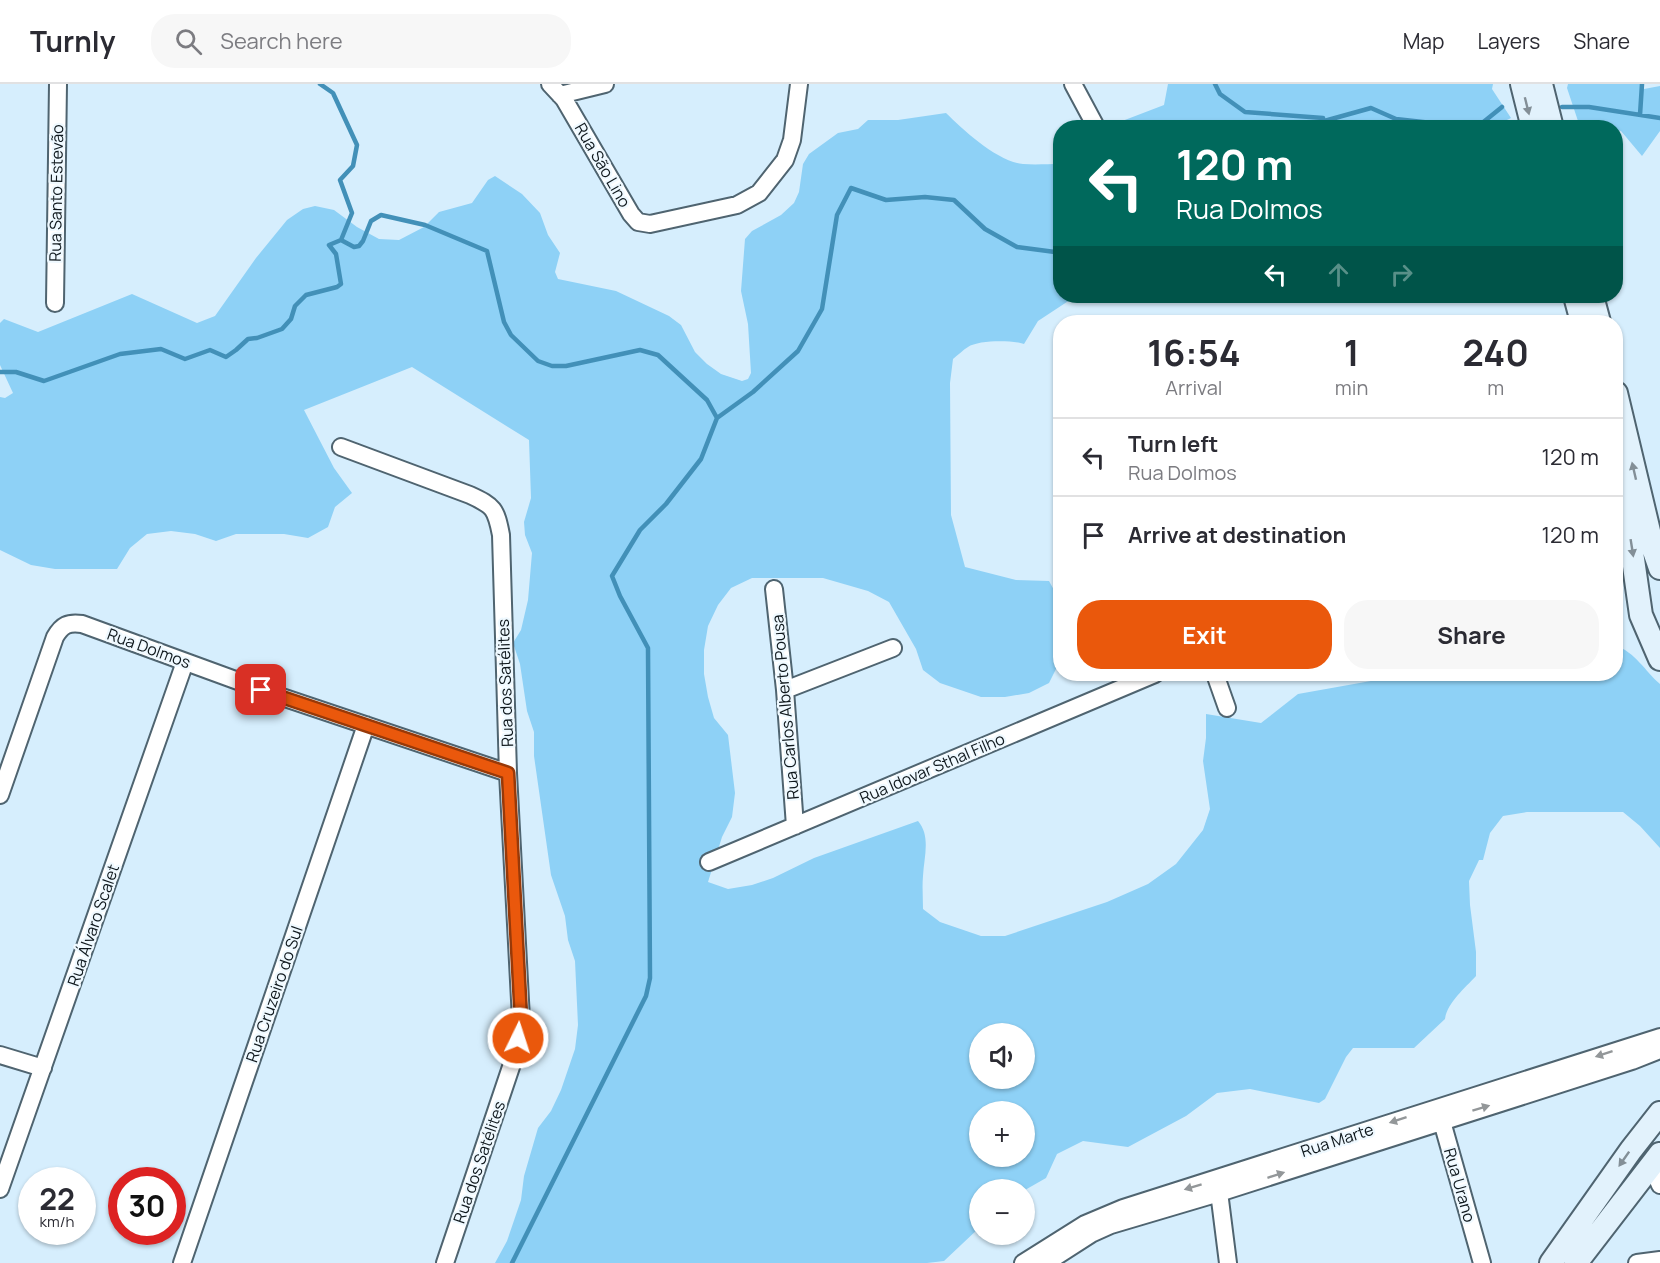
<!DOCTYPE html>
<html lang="en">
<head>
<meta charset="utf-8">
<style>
  :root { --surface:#fff; --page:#f7f7f7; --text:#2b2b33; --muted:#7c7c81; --line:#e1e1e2; --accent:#ea580c }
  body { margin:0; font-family:Manrope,sans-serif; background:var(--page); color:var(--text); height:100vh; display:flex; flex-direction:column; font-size:22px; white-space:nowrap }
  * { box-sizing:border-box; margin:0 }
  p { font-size:20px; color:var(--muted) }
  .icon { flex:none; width:33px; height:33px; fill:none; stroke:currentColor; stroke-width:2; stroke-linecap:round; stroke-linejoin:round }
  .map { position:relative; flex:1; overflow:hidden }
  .details { position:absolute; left:1053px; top:231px; width:570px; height:366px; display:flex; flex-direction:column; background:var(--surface); border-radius:24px; box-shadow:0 2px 4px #0004 }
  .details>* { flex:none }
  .top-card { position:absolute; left:1053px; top:36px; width:570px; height:183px; border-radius:24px; box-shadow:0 2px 4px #0004; background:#00695c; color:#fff; overflow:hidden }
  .buttons { position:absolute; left:969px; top:939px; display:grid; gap:12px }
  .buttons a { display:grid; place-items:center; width:66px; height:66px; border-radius:50%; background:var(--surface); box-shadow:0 2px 4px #0004; font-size:30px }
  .speed { position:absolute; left:18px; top:1083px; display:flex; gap:12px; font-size:30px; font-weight:700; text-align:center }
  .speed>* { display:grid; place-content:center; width:78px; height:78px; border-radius:50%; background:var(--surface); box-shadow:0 2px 4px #0004; line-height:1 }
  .speed small { font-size:15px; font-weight:400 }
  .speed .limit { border:9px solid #d22; background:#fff; color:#111 }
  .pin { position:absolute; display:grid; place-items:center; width:51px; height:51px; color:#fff; margin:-26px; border-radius:12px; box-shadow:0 3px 9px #0006 }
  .me { position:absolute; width:66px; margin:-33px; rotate:4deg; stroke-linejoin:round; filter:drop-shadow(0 0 4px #0008) }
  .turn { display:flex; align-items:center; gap:21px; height:126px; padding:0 24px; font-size:27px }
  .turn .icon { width:78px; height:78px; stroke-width:2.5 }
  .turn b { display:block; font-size:42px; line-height:51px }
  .lanes { display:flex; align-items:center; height:57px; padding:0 24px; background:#0003; justify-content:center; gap:30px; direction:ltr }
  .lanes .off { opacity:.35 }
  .eta { display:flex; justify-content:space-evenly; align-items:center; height:102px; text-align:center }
  .eta b { font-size:36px; font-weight:700; line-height:42px }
  .primary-button { display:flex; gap:12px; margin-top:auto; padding:12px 24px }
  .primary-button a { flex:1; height:69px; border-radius:24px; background:var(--accent); color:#fff; font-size:24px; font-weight:700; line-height:69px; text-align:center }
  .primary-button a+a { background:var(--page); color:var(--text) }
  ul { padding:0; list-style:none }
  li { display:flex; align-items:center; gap:18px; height:78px; padding:0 24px; border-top:2px solid var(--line) }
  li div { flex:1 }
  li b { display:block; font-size:22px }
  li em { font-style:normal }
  header { display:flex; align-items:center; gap:36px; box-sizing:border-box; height:84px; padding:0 30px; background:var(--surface); border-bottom:2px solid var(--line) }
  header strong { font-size:28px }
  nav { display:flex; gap:33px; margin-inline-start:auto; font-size:21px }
  .search { width:420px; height:54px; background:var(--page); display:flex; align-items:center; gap:15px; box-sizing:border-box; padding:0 21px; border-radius:24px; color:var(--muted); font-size:22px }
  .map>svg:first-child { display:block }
</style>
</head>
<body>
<header>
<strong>Turnly</strong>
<div class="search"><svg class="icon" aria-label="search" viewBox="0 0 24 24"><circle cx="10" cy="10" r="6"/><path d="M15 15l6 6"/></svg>Search here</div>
<nav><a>Map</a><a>Layers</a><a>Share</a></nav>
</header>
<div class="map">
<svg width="1660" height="1179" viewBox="0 0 1660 1179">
  <rect width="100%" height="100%" fill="#d6eefd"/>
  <!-- green -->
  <path fill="#8ed1f6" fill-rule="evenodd" d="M1168,0H1493L1492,5L1511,34L1491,44L1113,43L1117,39L1164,21Z
    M1568,0H1641L1644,5L1660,2V47L1642,72L1621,47L1616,46V44L1594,41L1580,43L1567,4Z
    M946,29C963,46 998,78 1023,80C1035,81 1048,80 1060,80V212H1076L1038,237L1024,260C1012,256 978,256 968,263C963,266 958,271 953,275L950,299L951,431L965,483L1016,496L1049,497L1060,517L1059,579L1049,599L1029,609L1005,613H981L940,599L923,586L916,565L889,518L868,507L823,494H752L731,504L718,521L708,542L704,566V590L708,613L714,634L728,651L735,709L732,733L722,753L708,798L728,805L752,801L773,794L814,774L918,737C931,752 924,773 923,792C922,803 923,814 923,825L940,838L981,852H1005L1107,818L1148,800L1176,780L1203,746L1210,725L1203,677L1206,654V630L1261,639L1298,610L1410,590H1616V562C1635,568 1645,587 1660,600V764L1640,742L1623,728H1527L1503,732L1490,749L1483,776H1479L1469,797L1470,821L1476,868V892C1465,904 1447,919 1445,935L1414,964H1353L1346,973L1325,1015L1319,1019L1250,1005L1217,1009L1186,1032L1128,1063L1083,1057L1057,1070L1046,1094L1025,1106H980L979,1144L944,1177L927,1179H495L507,1157L521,1116L524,1092L538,1044L551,1027L561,1006L575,965L578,941L575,877L568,856L565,832L551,791L534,672V648L527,627L520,580L513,559L521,546L528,516L532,469L525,451L524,438L531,414L529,356L412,283L304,326L334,384L352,409L335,423L328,443L308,454L284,450H236L216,457L195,450L171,447L147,450L130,464L117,485H55L31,481L0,466V313L5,314L13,309L0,281V239L4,235L38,248L132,210L197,239L215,232L256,174L287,136L303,125L315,122L334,126L357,143L379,155L399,156L424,143L439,128L472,119L488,96L495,92L522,110L540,129L548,151L560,169L555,188L558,195L616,207L669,232L681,241L695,268L707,280L721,290L742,297L748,295L751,289L748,240L741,207L745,155L752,147L781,131L794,119L799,108L803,80L809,70L838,49L858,45L868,36H898ZM980,950H1024V994H980ZM980,1028H1024V1072H980Z"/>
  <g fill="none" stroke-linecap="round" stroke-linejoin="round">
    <!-- stream -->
    <path stroke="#4290b8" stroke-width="4.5" d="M320,0L333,9L357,61L353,82L340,96L352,129L341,156
      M1215,0L1220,10L1245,28L1323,34
      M1562,23H1589L1660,34
      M1640,31L1642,0
      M1299,44L1371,24L1396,35L1476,44
      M1476,44L1502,23
      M0,288H16L44,297L120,270L161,265L185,275L210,266L226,273L236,266L248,255L257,254L282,245L291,235L295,222L306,211L337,203L341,200L336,170L329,161L341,156L354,163L359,162L363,157L371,137L381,131L425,141L487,167L504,238L511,251L538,277L552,282H566L640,266L658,271L707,316L717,334
      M512,1179L646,912L650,894L648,564L620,512L612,492L640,446L666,420L701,375L717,334L753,308L798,267L822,225L837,131L851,104L886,116L925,113L954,116L985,145L1017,163L1055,168L1060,164"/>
    <!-- minor casing -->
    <g stroke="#4f6470" stroke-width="20">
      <path id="minor" d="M550,0L564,15L631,130L638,138L650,140L737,121L759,109L785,76L792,56L799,0
        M1073,0L1095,41
        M560,11L605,0
        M55,219L58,0
        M341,363L470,411C494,422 496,425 501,451L508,689L521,935L514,974L445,1179
        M774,505L785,606L795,742
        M1215,590L1227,624
        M261,606L508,689
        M785,606L893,564
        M0,711L55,553C62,541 68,538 82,540L238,597
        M709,778L1155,590
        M0,971L43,984
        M1439,1027L1482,1179
        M1651,1080L1660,1101
        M1218,1100L1228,1179
        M0,1105L185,578
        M182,1179L366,641
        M1023,1179L1085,1140L1123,1124L1660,953
        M1046,1179L1091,1150L1111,1141L1219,1109L1632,977L1660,966
        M1637,1179L1660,1176"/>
    </g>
    <!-- secondary casing -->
    <g stroke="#4f6470" stroke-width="26">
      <path id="secondary" d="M1522,0L1533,44
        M1541,0L1552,44
        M1575,212L1582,238
        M1592,212L1599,238
        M1616,309L1653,464L1660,484
        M1616,386L1631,461L1641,531L1660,575
        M1551,1179L1631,1066L1660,1029
        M1576,1179L1660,1070"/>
    </g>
    <!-- minor -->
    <use href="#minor" stroke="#fff" stroke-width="16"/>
    <!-- secondary -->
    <use href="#secondary" stroke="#e2f2fc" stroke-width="22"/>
  </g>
  <!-- one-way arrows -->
  <defs><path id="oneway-solid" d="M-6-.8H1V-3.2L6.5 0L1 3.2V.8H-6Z" transform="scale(1.5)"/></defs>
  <g fill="#838f97">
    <use href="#oneway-solid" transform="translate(1527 22) rotate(76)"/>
    <use href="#oneway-solid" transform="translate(1634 387) rotate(-103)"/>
    <use href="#oneway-solid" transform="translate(1632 464) rotate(81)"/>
    <use href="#oneway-solid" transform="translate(1624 1075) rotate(125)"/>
  </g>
  <g fill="#939799">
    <use href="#oneway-solid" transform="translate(1604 970) rotate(162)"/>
    <use href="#oneway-solid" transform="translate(1481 1024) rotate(-17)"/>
    <use href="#oneway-solid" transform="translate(1398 1036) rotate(162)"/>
    <use href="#oneway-solid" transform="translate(1276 1091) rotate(-18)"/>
    <use href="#oneway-solid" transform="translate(1193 1103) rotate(163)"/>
  </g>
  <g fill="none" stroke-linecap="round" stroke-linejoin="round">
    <!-- route casing -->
    <g stroke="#983908" stroke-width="15">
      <path id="route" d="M261,606L508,689L521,935L518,954"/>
    </g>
    <!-- route -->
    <use href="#route" stroke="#ea580c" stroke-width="10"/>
  </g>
  <g text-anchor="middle" stroke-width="4.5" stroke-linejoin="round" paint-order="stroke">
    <!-- street labels -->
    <g font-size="16" fill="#0e171c" stroke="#eff9ff">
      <text transform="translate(603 81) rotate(60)" y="6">Rua São Lino</text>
      <text transform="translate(56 109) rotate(-89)" y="6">Rua Santo Estevão</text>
      <text transform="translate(149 564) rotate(20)" y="6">Rua Dolmos</text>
      <text transform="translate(505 599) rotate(-92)" y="6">Rua dos Satélites</text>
      <text transform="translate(785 623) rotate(-95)" y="6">Rua Carlos Alberto Pousa</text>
      <text transform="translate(932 684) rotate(-23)" y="6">Rua Idovar Sthal Filho</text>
      <text transform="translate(93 841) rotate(-71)" y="6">Rua Álvaro Scalet</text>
      <text transform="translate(274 910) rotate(-71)" y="6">Rua Cruzeiro do Sul</text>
      <text transform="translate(1337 1056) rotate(-18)" y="6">Rua Marte</text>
      <text transform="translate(479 1078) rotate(-71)" y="6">Rua dos Satélites</text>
      <text transform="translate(1460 1101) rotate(74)" y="6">Rua Urano</text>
    </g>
  </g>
</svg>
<div class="buttons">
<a><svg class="icon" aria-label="sound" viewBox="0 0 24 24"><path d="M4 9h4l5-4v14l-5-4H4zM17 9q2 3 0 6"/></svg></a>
<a>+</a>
<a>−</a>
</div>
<div class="speed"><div>22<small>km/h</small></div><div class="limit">30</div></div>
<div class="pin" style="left:261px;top:606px;background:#d93025"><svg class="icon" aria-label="arrive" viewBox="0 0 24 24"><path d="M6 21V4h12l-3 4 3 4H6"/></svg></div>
<svg class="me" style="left:518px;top:954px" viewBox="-20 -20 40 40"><circle r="17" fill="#ea580c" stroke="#fff" stroke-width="3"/><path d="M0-11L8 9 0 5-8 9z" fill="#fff"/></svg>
<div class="top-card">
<div class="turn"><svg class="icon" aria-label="left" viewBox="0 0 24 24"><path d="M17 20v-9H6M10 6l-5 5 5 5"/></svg><div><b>120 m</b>Rua Dolmos</div></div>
<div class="lanes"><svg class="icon" aria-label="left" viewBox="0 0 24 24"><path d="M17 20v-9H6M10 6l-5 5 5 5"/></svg><svg class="icon off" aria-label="ahead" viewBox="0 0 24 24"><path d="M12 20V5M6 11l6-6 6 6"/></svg><svg class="icon off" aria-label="right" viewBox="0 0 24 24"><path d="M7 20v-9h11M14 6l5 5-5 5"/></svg></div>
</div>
<section class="details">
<div class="eta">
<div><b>16:54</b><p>Arrival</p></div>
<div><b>1</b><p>min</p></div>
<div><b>240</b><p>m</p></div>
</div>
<ul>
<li><svg class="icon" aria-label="left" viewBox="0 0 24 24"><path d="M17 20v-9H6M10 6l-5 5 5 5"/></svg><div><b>Turn left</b><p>Rua Dolmos</p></div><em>120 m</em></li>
<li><svg class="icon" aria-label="arrive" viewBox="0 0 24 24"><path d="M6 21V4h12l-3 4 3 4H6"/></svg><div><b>Arrive at destination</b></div><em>120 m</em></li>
</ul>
<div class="primary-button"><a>Exit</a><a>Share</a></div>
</section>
</div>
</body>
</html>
